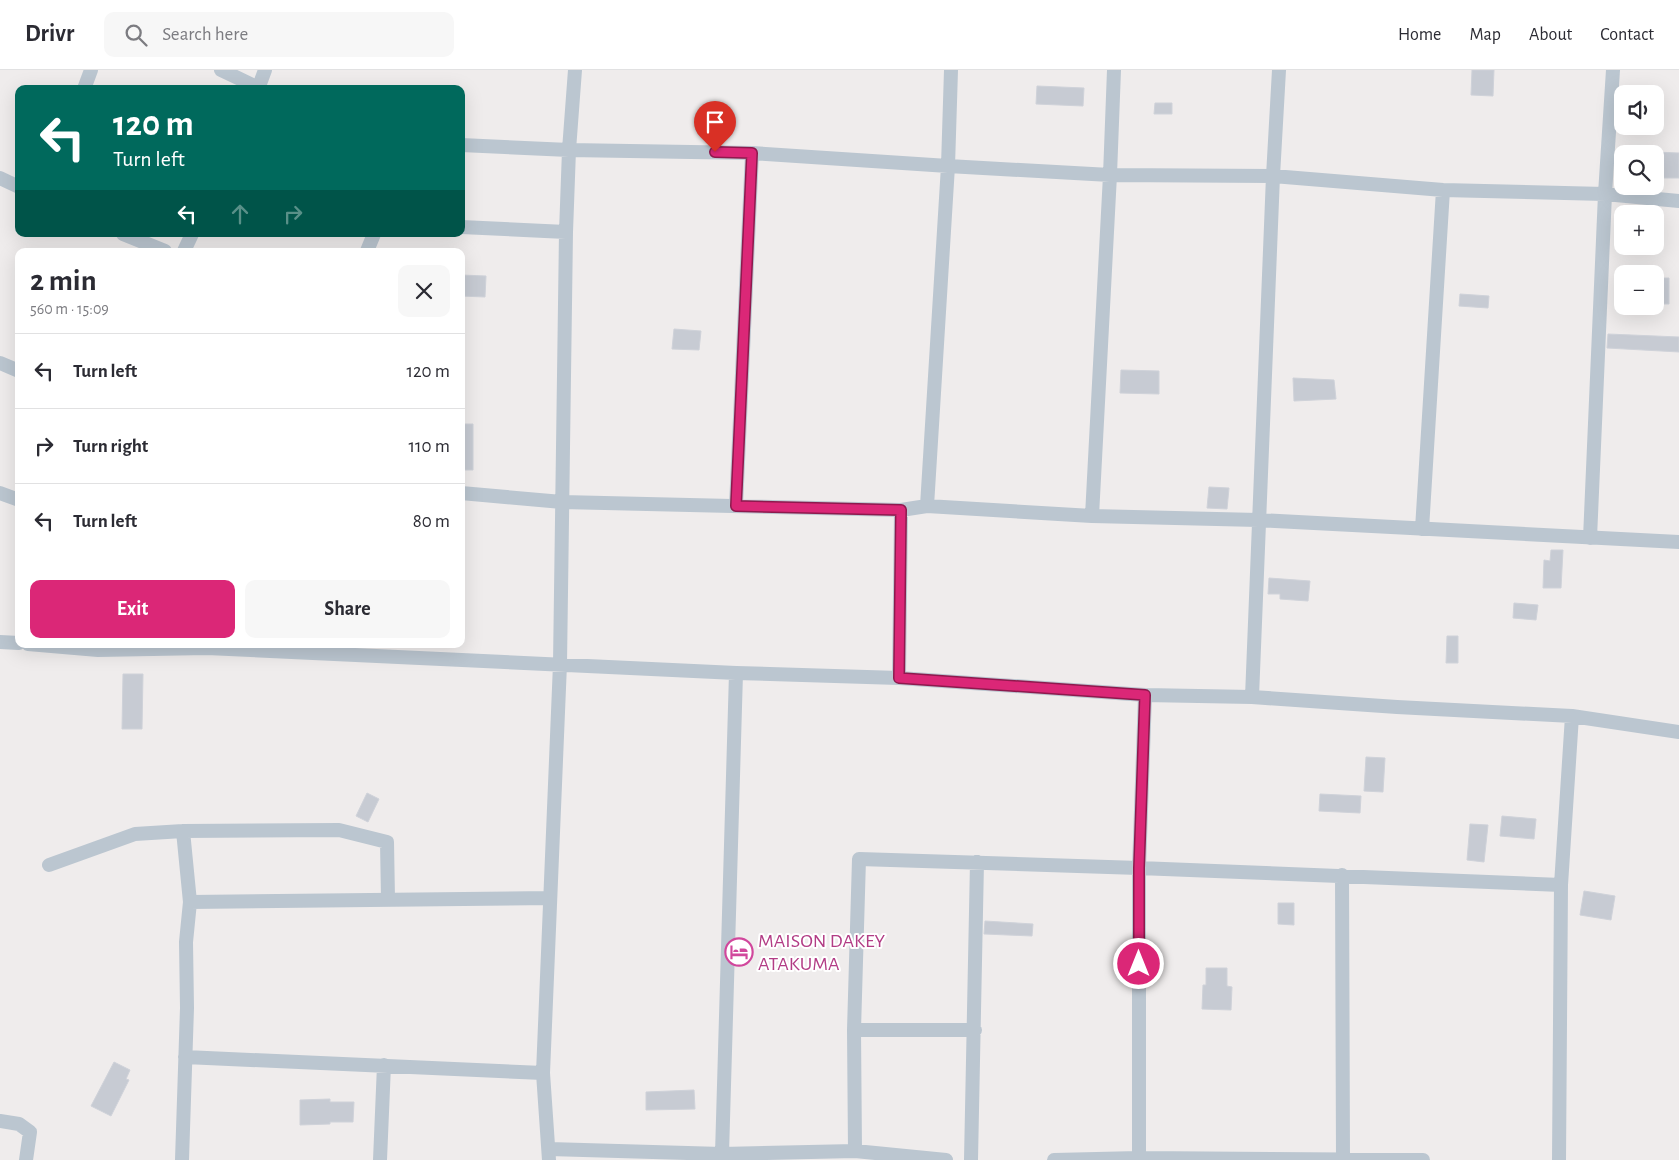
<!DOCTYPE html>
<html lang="en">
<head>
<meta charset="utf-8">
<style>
  :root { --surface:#fff; --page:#f7f7f7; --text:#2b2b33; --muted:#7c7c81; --line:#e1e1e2; --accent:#db2777 }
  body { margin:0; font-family:"Alegreya Sans",sans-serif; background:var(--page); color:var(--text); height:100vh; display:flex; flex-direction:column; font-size:19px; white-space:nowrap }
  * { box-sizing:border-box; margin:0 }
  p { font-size:16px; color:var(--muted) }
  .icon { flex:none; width:28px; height:28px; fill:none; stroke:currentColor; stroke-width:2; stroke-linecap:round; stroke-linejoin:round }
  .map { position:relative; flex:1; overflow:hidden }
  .sheet { position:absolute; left:15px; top:178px; width:450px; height:400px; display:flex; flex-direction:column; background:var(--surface); border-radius:10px; box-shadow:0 5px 20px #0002 }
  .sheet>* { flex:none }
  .hud { position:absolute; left:15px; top:15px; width:450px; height:152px; border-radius:10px; box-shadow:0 5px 20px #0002; background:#00695c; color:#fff; overflow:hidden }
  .buttons { position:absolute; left:1614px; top:15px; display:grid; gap:10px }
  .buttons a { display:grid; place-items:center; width:50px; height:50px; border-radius:10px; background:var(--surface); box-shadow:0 5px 20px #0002; font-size:25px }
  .pin { position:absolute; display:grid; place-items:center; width:42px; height:42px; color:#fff; margin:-51px -21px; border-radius:50% 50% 50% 0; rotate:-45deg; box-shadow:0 0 5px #0007 }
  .pin .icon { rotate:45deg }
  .me { position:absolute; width:55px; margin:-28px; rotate:0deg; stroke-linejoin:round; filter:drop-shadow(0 0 4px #0008) }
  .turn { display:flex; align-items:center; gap:18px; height:105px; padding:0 15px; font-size:22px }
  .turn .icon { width:65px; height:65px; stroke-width:2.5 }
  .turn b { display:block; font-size:35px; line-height:42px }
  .lanes { display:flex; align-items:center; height:48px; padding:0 15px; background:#0003; justify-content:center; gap:25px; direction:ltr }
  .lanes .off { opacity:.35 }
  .round { display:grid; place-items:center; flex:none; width:52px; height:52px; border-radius:10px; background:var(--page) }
  .headline { display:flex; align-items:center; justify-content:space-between; height:85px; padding:0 15px }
  h1 { font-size:30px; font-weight:600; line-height:38px }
  .primary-button { display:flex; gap:10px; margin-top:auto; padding:10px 15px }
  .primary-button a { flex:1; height:58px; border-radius:10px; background:var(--accent); color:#fff; font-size:20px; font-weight:600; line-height:58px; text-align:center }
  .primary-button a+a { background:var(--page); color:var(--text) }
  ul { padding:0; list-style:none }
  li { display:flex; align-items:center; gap:15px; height:75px; padding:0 15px; border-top:1px solid var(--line) }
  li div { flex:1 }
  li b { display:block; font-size:19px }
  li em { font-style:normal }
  header { display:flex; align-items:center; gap:30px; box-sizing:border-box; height:70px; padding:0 25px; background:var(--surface); border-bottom:1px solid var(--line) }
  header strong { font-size:24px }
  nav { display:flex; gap:28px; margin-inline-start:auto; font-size:18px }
  .search { width:350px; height:45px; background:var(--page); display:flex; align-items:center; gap:12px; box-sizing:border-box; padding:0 18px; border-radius:10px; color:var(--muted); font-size:19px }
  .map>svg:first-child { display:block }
</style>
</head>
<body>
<header>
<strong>Drivr</strong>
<div class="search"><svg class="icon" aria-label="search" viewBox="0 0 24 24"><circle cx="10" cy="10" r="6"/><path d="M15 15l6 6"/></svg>Search here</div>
<nav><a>Home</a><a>Map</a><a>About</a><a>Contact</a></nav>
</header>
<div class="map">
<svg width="1679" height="1090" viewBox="0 0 1679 1090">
  <rect width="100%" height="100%" fill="#efecec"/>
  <!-- building -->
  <path fill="#c7cbd3" stroke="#cfd2d9" d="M1472,0H1494L1493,26L1471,25Z
    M1037,16L1084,18L1083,36L1036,34Z
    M1155,33H1172V44H1154Z
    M1655,82L1679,83V108H1655Z
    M461,205L486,206L485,227L461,226Z
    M1655,208H1669V234H1655Z
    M1460,224L1489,226L1488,238L1459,236Z
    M674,259L701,261L699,280L672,279Z
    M1608,264L1679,267V282L1607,278Z
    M1121,300L1159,301V324L1120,323Z
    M1293,308L1334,310L1336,329L1294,331Z
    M461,354H473V400H461Z
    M1209,417L1229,418L1227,439L1207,438Z
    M1551,480H1563L1561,518H1543L1544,490L1550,491Z
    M1269,508L1310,511L1308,531L1280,529V524H1268Z
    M1514,533L1538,535L1536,550L1513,548Z
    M1447,566H1458V593H1446Z
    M123,604H143L142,659H122Z
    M1366,687L1385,688L1383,722L1364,721Z
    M367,723L379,729L368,752L356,746Z
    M1320,724L1361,726L1360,743L1319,741Z
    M1502,746L1536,749L1534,769L1500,766Z
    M1470,754L1488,755L1484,792L1467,790Z
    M1584,821L1615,826L1611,850L1580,845Z
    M1278,833H1294V855L1278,854Z
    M985,851L1033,854L1032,866L984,864Z
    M1206,898H1227V916L1232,917L1231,940L1202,939L1203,915H1206Z
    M114,992L130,1000L126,1009L129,1010L111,1046L91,1036Z
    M694,1020L695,1039L646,1040V1022Z
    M330,1029V1032H354L353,1052H330V1054L300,1055V1030Z"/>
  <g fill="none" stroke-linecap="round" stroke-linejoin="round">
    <!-- street -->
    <path stroke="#bbc6d0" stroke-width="14" d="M221,0L261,19
      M84,19L91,0
      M258,19L265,0
      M461,75L569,80L752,83L948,96L1110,105L1273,106L1443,120L1605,124L1679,131
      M0,108L19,117
      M461,157L566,162
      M123,164L165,181
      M184,181L192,164
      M367,181L374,164
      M0,293L19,301
      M0,423L19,430
      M461,423L562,432L901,440L927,436L1092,446L1258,450L1679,472
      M736,436L752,83
      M927,436L948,96L951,0
      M1092,446L1110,105L1114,0
      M1422,459L1443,120
      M1590,468L1605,124L1613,0
      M0,572L19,573
      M28,574L98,580L207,578L736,603L899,608L1145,625L1252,627L1397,637L1572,646L1679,662
      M899,608L901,440
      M1252,627L1273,106L1279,0
      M49,795L135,764L183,761L339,760L387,772L388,829
      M1342,805L1343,1088
      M190,832L550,828
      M854,960H975
      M185,987L543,1003
      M0,1051L19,1054L30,1062L26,1090
      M549,1079L722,1084L855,1081L946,1090
      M855,1081L854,960L859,789L1139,798L1561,815
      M722,1084L736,603
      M182,1090L187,938L186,872L190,832L183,761
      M380,1090L384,995
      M549,1090L543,1003L560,594L566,162L569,80L575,0
      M971,1090L977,792
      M1054,1090L1139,1088L1423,1090
      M1139,1090V798L1145,625
      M1559,1090L1561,815L1572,646"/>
  </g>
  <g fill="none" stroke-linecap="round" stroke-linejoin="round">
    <!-- route casing -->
    <g stroke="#8e194d" stroke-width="12">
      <path id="route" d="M715,82L752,83L736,436L901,440L899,608L1145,625L1139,798V894"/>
    </g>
    <!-- route -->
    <use href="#route" stroke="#db2777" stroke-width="9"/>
  </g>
  <!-- icons -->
  <defs>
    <g id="hotel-ring" transform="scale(1.4375)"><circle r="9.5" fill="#fff" stroke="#d1479c" stroke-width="1.5"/><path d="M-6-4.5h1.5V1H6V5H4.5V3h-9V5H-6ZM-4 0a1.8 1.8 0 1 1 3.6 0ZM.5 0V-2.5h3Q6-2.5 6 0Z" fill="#d1479c"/></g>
  </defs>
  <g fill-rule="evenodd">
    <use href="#hotel-ring" x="739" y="882"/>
  </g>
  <g text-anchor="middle" stroke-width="4" stroke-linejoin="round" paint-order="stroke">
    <!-- hotel labels -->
    <g font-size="20" fill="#b23c85" stroke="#fff" text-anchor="start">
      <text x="758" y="877">MAISON DAKEY<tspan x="758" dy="23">ATAKUMA</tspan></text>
    </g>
  </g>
</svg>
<div class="buttons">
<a><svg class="icon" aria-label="sound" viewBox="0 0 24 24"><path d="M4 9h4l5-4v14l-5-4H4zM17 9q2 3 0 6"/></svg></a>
<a><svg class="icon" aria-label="search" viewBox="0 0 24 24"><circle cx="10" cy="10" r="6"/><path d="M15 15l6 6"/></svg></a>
<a>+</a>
<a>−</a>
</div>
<div class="pin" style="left:715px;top:82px;background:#d93025"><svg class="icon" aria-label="arrive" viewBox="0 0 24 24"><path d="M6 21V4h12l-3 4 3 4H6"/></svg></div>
<svg class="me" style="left:1139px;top:894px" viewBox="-20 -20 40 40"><circle r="17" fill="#db2777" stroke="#fff" stroke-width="3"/><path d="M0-11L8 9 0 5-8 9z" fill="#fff"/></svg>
<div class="hud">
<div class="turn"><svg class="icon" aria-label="left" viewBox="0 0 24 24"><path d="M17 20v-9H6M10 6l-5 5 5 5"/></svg><div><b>120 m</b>Turn left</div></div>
<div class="lanes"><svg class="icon" aria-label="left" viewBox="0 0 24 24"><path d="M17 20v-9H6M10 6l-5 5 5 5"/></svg><svg class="icon off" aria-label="ahead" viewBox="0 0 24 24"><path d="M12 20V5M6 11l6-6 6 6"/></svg><svg class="icon off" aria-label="right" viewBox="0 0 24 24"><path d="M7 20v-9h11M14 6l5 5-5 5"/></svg></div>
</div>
<section class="sheet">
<div class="headline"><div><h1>2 min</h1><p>560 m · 15:09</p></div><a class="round"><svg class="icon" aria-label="close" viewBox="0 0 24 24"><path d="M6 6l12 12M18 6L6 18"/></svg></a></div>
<ul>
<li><svg class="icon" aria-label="left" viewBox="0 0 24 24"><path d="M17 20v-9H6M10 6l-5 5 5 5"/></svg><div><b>Turn left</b></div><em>120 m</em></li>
<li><svg class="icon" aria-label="right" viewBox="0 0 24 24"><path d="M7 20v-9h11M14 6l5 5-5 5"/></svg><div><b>Turn right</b></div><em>110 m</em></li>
<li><svg class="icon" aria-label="left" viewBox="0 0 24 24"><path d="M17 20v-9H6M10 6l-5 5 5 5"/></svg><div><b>Turn left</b></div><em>80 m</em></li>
</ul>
<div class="primary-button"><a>Exit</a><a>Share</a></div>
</section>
</div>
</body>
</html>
